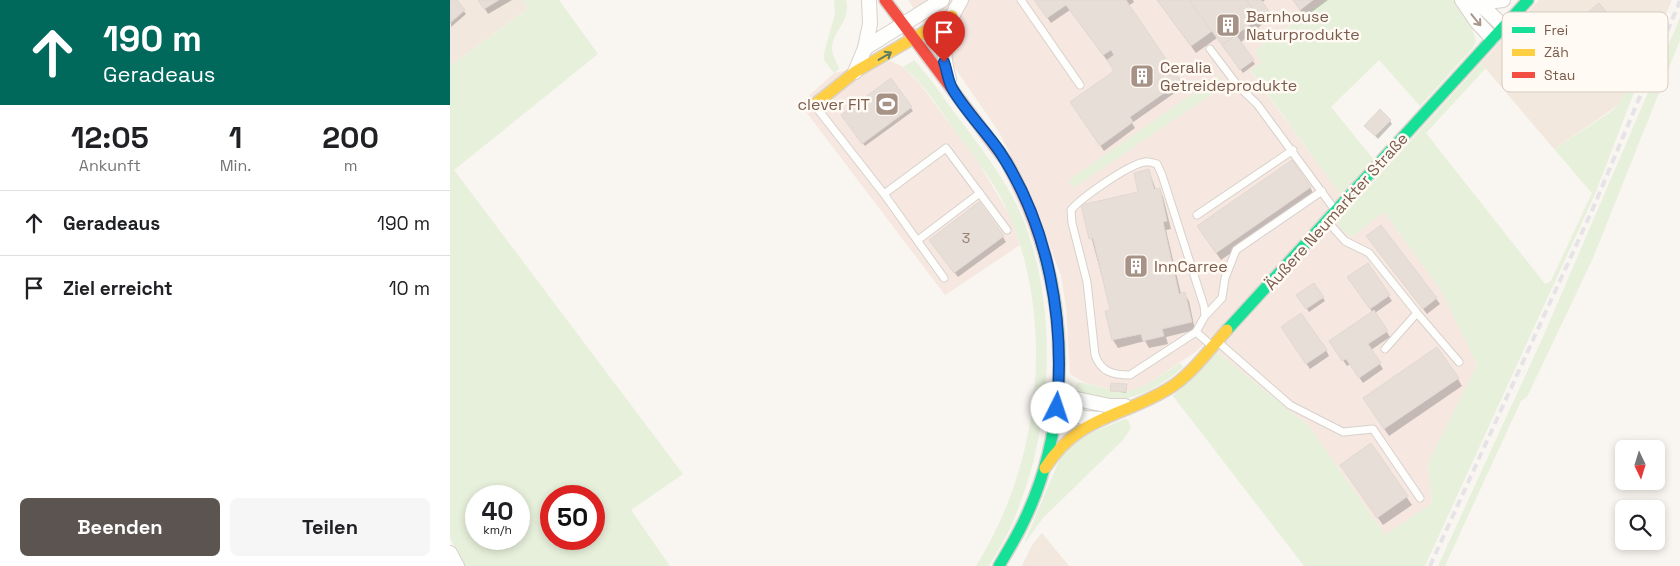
<!DOCTYPE html>
<html lang="de">
<head>
<meta charset="utf-8">
<style>
  :root { --surface:#fff; --page:#f6f6f6; --text:#202124; --muted:#757577; --line:#e0e0e0; --accent:#5c5450 }
  body { margin:0; font-family:"Space Grotesk",sans-serif; background:var(--page); color:var(--text); height:100vh; display:flex; flex-direction:column; font-size:19px; white-space:nowrap }
  * { box-sizing:border-box; margin:0 }
  p { font-size:16px; color:var(--muted) }
  .icon { flex:none; width:28px; height:28px; fill:none; stroke:currentColor; stroke-width:2; stroke-linecap:round; stroke-linejoin:round }
  .map { position:relative; flex:1; overflow:hidden }
  .panel { display:flex; flex-direction:column; background:var(--surface); width:450px }
  .panel>* { flex:none }
  .guide { background:#00695c; color:#fff; overflow:hidden }
  .needle { width:32px; rotate:176deg }
  .tools { position:absolute; left:1165px; top:440px; display:grid; gap:10px }
  .tools a { display:grid; place-items:center; width:50px; height:50px; border-radius:8px; background:var(--surface); box-shadow:0 2px 8px #0003; font-size:25px }
  .speed { position:absolute; left:15px; top:485px; display:flex; gap:10px; font-size:25px; font-weight:700; text-align:center }
  .speed>* { display:grid; place-content:center; width:65px; height:65px; border-radius:50%; background:var(--surface); box-shadow:0 2px 8px #0003; line-height:1 }
  .speed small { font-size:12px; font-weight:400 }
  .speed .limit { border:8px solid #d22; background:#fff; color:#111 }
  .pin { position:absolute; display:grid; place-items:center; width:42px; height:42px; color:#fff; margin:-51px -21px; border-radius:50% 50% 50% 0; rotate:-45deg; box-shadow:0 0 5px #0007 }
  .pin .icon { rotate:45deg }
  .me { position:absolute; width:55px; margin:-28px; rotate:4deg; stroke-linejoin:round; filter:drop-shadow(0 0 4px #0008) }
  .turn { display:flex; align-items:center; gap:18px; height:105px; padding:0 20px; font-size:22px }
  .turn .icon { width:65px; height:65px; stroke-width:2.5 }
  .turn b { display:block; font-size:35px; line-height:42px }
  .eta { display:flex; justify-content:space-evenly; align-items:center; height:85px; text-align:center }
  .eta b { font-size:30px; font-weight:600; line-height:35px }
  .button { display:flex; gap:10px; margin-top:auto; padding:10px 20px }
  .button a { flex:1; height:58px; border-radius:8px; background:var(--accent); color:#fff; font-size:20px; font-weight:600; line-height:58px; text-align:center }
  .button a+a { background:var(--page); color:var(--text) }
  ul { padding:0; list-style:none }
  li { display:flex; align-items:center; gap:15px; height:65px; padding:0 20px; border-top:1px solid var(--line) }
  li div { flex:1 }
  li b { display:block; font-size:19px }
  li em { font-style:normal }
  main { display:flex; flex:1; min-height:0 }
  .map>svg:first-child { display:block }
</style>
</head>
<body>
<main>
<section class="panel">
<div class="guide">
<div class="turn"><svg class="icon" aria-label="ahead" viewBox="0 0 24 24"><path d="M12 20V5M6 11l6-6 6 6"/></svg><div><b>190 m</b>Geradeaus</div></div>
</div>
<div class="eta">
<div><b>12:05</b><p>Ankunft</p></div>
<div><b>1</b><p>Min.</p></div>
<div><b>200</b><p>m</p></div>
</div>
<ul>
<li><svg class="icon" aria-label="ahead" viewBox="0 0 24 24"><path d="M12 20V5M6 11l6-6 6 6"/></svg><div><b>Geradeaus</b></div><em>190 m</em></li>
<li><svg class="icon" aria-label="arrive" viewBox="0 0 24 24"><path d="M6 21V4h12l-3 4 3 4H6"/></svg><div><b>Ziel erreicht</b></div><em>10 m</em></li>
</ul>
<div class="button"><a>Beenden</a><a>Teilen</a></div>
</section>
<div class="map">
<svg width="1230" height="566" viewBox="0 0 1230 566">
  <rect width="100%" height="100%" fill="#f9f5f0"/>
  <!-- residential -->
  <path fill="#f2e8de" d="M0,0H74L79,8L0,66Z
    M1089,0H1222L1200,51L1168,75L1176,89L1170,104L1104,149L1031,63Z
    M592,533L619,566H572L582,545Z"/>
  <!-- commercial -->
  <path fill="#f6e8e1" d="M458,0H876L804,51L812,62L800,71L893,198L747,351L696,385L676,392L635,383L620,374L616,307L611,276L582,198L549,132Z
    M441,61L453,67L470,84L529,163L560,216L570,245L495,295L350,104L384,73Z
    M934,212L991,290L1027,365L978,463L982,503L935,535L859,426L767,352L890,217L901,237Z"/>
  <!-- green -->
  <path fill="#e7f0db" fill-rule="evenodd" d="M74,0H109L148,54L4,170L233,474L181,510L220,566H15L0,538V66L78,9ZM26,496H69V539H26ZM101,496H144V539H101Z
    M384,0H396C401,19 385,29 382,46C381,55 387,61 389,69L384,73L374,60V53L385,14Z
    M876,0H1005L1021,25L1026,41L1022,49L970,106L929,60L881,107L925,161L893,198L800,70L812,62L804,51Z
    M1230,18V40L1143,258L1077,397L1071,401L995,566H988L1093,337Z
    M1200,51L1145,194L975,566H854L723,396L767,352L859,426L935,535L982,503L978,463L1027,365L991,290L934,212L901,237L890,228L888,221L1031,63L1036,68L976,133L1095,284L1101,281L1142,193L1104,149L1159,113L1170,104L1176,89L1168,75Z
    M464,60C481,78 495,100 510,120C532,149 555,179 570,212C610,304 603,428 564,519C558,535 548,551 539,566H526C589,466 606,328 560,217C548,187 527,160 507,134C491,111 475,85 453,67Z
    M768,76L774,86L625,187L620,185V179Z
    M730,363L733,367C705,392 662,414 626,389V385L628,382L676,392L696,385Z
    M675,419L678,420L681,427L674,439L593,518L574,544L610,458L619,442Z"/>
  <!-- shadow -->
  <path fill="#0003" d="M0,0H5L16,14L1,27Z
    M30,0H62L38,14Z
    M585,0H683L684,2L677,7L733,87L682,123L685,128L654,151L625,108L665,71L620,10L601,23Z
    M707,0H815L811,3L821,17L790,43L805,64L793,73L767,38L746,53Z
    M843,0H878L855,17Z
    M441,80L463,111L415,146L395,119Z
    M940,121L942,124L928,139L916,126Z
    M699,171L706,190L709,189L713,197L721,229L716,230L731,294H734L739,301L745,330L716,337L718,344L699,348L695,341L668,348L663,340L656,312L661,311L633,206L690,193Z
    M860,187L864,195L771,260L753,234Z
    M931,226L990,304L977,314L921,242Z
    M553,237L556,242L508,277L484,246Z
    M918,265L942,301L925,313L940,337L921,350L933,369L913,383L900,364L897,366L884,347L923,313L902,283Z
    M864,284L875,301L859,312L848,295Z
    M836,333L876,350L879,356L860,369Z
    M1008,379L1012,386L939,436L919,406Z
    M677,387L676,393L661,390Z
    M921,445L962,505L933,525L896,473Z"/>
  <!-- building -->
  <path fill="#e6ded7" stroke="#e2d8d2" d="M0,0H7L15,10L0,23Z
    M28,0H49L34,9Z
    M584,0H676L731,81L680,117L683,122L650,146L620,102L664,71L657,60L664,55L661,50L653,55L616,5L597,18Z
    M707,0H739L762,31L741,46Z
    M739,0H796L809,18L772,45Z
    M796,0H811L819,11L809,18Z
    M843,0H863L850,10Z
    M1149,3L1173,33L1155,47L1131,18Z
    M786,35L804,60L790,70L772,45Z
    M441,78L462,107L412,144L391,115Z
    M930,109L941,120L925,136L914,126Z
    M842,160L861,187L766,253L747,226Z
    M699,169L704,189L710,188L717,221L713,222L729,294L735,292L742,322L712,329L714,336L693,341L691,334L662,340L655,311L660,310L643,238L639,239L631,205L688,192L684,173Z
    M529,202L554,236L504,273L479,240Z
    M931,225L987,298L973,309L916,236Z
    M918,263L940,295L920,309L897,277Z
    M864,283L874,297L856,309L846,295Z
    M924,310L938,331L918,344L931,363L909,378L896,359L892,361L879,341Z
    M851,313L877,350L856,364L831,327Z
    M987,347L1009,378L934,429L913,398Z
    M661,383L677,384L676,392L660,391Z
    M921,443L958,496L927,518L890,465Z"/>
  <g fill="none" stroke-linecap="round" stroke-linejoin="round">
    <!-- lane casing -->
    <g stroke="#d7d1cb" stroke-width="9">
      <path id="lane" d="M571,0L630,85
        M760,49L788,86L807,104L885,210
        M366,107L434,194L494,278
        M434,194L496,148L557,230
        M747,215L843,150
        M878,222L895,241L919,253L967,313L935,349
        M468,240L530,193
        M967,313L1009,362
        M755,316L772,298L775,278L786,250L872,191
        M746,332L680,375C663,375 651,372 645,355L637,282L622,223L621,210C631,198 679,164 695,162C698,161 703,163 707,164L712,175L754,306L755,316L746,332L761,345
        M768,342L840,405L893,432L923,429L970,498"/>
    </g>
    <!-- street casing -->
    <g stroke="#d7d1cb" stroke-width="16">
      <path id="street" d="M1012,0L1027,22L1042,38
        M1026,0L1053,26
        M1029,3L1053,0
        M415,48L420,24L419,0
        M405,72L415,48L492,0
        M499,79C490,49 494,27 511,0
        M608,395L660,406H675
        M607,408L635,418L650,419
        M0,553L7,566"/>
    </g>
    <!-- fast casing -->
    <g stroke="#d9d2cb" stroke-width="14">
      <path id="fast" d="M777,330L1078,0
        M549,566C557,552 566,538 573,523C613,442 619,342 595,256"/>
    </g>
    <!-- slow casing -->
    <g stroke="#d9d2cb" stroke-width="14">
      <path id="slow" d="M364,105L405,72L502,16
        M595,468C628,416 670,418 718,389C741,375 759,350 777,330"/>
    </g>
    <!-- jam casing -->
    <g stroke="#d9d2cb" stroke-width="14">
      <path id="jam" d="M435,0L556,161C573,191 586,223 595,256"/>
    </g>
    <!-- lane -->
    <use href="#lane" stroke="#fefefd" stroke-width="7"/>
    <!-- street -->
    <use href="#street" stroke="#fefefd" stroke-width="14"/>
    <!-- fast -->
    <use href="#fast" stroke="#16e098" stroke-width="11"/>
    <!-- slow -->
    <use href="#slow" stroke="#ffcf43" stroke-width="11"/>
    <!-- jam -->
    <use href="#jam" stroke="#f24e42" stroke-width="11"/>
    <!-- rail -->
    <path stroke="#e6e3e7" stroke-width="4" stroke-dasharray="8 5" stroke-linecap="butt" d="M980,566L1144,206L1230,1"/>
  </g>
  <!-- one-way arrows -->
  <defs><path id="oneway-shaft" d="M-6 0H5M1.5-3L5.5 0L1.5 3" fill="none" stroke-width="1.6" stroke-linecap="round" stroke-linejoin="round" transform="scale(1.25)"/></defs>
  <use stroke="#a8958b" href="#oneway-shaft" transform="translate(1026 20) rotate(51)"/>
  <use stroke="#617d60" href="#oneway-shaft" transform="translate(435 56) rotate(-31)"/>
  <g fill="none" stroke-linecap="round" stroke-linejoin="round">
    <!-- route casing -->
    <g stroke="#114b97" stroke-width="12">
      <path id="route" d="M494,62C497,70 498,81 502,88C515,111 535,130 550,152C599,227 615,320 607,408"/>
    </g>
    <!-- route -->
    <use href="#route" stroke="#1a73e8" stroke-width="9"/>
  </g>
  <!-- icons -->
  <defs>
    <g id="building-square" transform="scale(1.25)"><rect x="-9" y="-9" width="18" height="18" rx="4" fill="#a69286" stroke="#fffaf3"/><path d="M-4-6H4V6H1V3H-1V6H-4ZM-2.5-4.3h1.7v1.8h-1.7ZM.8-4.3h1.7v1.8H.8ZM-2.5-1h1.7V.8h-1.7ZM.8-1h1.7V.8H.8Z" fill="#fff"/></g>
    <g id="stadium-square" transform="scale(1.25)"><rect x="-9" y="-9" width="18" height="18" rx="4" fill="#a69286" stroke="#fffaf3"/><path d="M0-5a6.5 5 0 1 0 0 10a6.5 5 0 1 0 0-10ZM-3.5-1.8h7v3.6h-7Z" fill="#fff"/></g>
  </defs>
  <g fill-rule="evenodd">
    <use href="#building-square" x="778" y="25"/>
    <use href="#building-square" x="692" y="76"/>
    <use href="#stadium-square" x="437" y="104"/>
    <use href="#building-square" x="686" y="266"/>
  </g>
  <g text-anchor="middle" stroke-width="5" stroke-linejoin="round" paint-order="stroke">
    <!-- number labels -->
    <g font-size="14" fill="#977e72">
      <text x="516" y="243">3</text>
    </g>
    <!-- poi labels -->
    <g font-size="16" fill="#7a5c4d" stroke="#fffaf3" text-anchor="start">
      <text x="796" y="22">Barnhouse<tspan x="796" dy="18">Naturprodukte</tspan></text>
      <text x="710" y="73">Ceralia<tspan x="710" dy="18">Getreideprodukte</tspan></text>
      <text x="420" y="110" text-anchor="end">clever FIT</text>
      <text x="704" y="272">InnCarree</text>
    </g>
    <!-- street labels -->
    <g font-size="16" fill="#7a5c4d" stroke="#fffaf3">
      <text transform="translate(886 211) rotate(-48)" y="6">Äußere Neumarkter Straße</text>
    </g>
  </g>
  <!-- legend -->
  <rect x="1052" y="12" width="166" height="80" rx="8" fill="#fffaf3" stroke="#d7cbc1" stroke-width="1"/>
  <rect x="1062" y="27" width="23" height="6" fill="#16e098"/>
  <rect x="1062" y="49" width="23" height="7" fill="#ffcf43"/>
  <rect x="1062" y="72" width="23" height="6" fill="#f24e42"/>
  <g font-size="14" fill="#7a5c4d">
    <text x="1094" y="35">Frei</text>
    <text x="1094" y="57">Zäh</text>
    <text x="1094" y="80">Stau</text>
  </g>
</svg>
<div class="tools">
<a><svg class="needle" viewBox="-14 -14 28 28"><path d="M0-13l5 13h-10z" fill="#e53935"/><path d="M0 13l5-13h-10z" fill="#757577"/></svg></a>
<a><svg class="icon" aria-label="search" viewBox="0 0 24 24"><circle cx="10" cy="10" r="6"/><path d="M15 15l6 6"/></svg></a>
</div>
<div class="speed"><div>40<small>km/h</small></div><div class="limit">50</div></div>
<div class="pin" style="left:494px;top:62px;background:#d93025"><svg class="icon" aria-label="arrive" viewBox="0 0 24 24"><path d="M6 21V4h12l-3 4 3 4H6"/></svg></div>
<svg class="me" style="left:607px;top:408px" viewBox="-20 -20 40 40"><circle r="19" fill="#fff"/><path d="M0-13L10 11 0 6-10 11z" fill="#1a73e8"/></svg>
</div>
</main>
</body>
</html>
